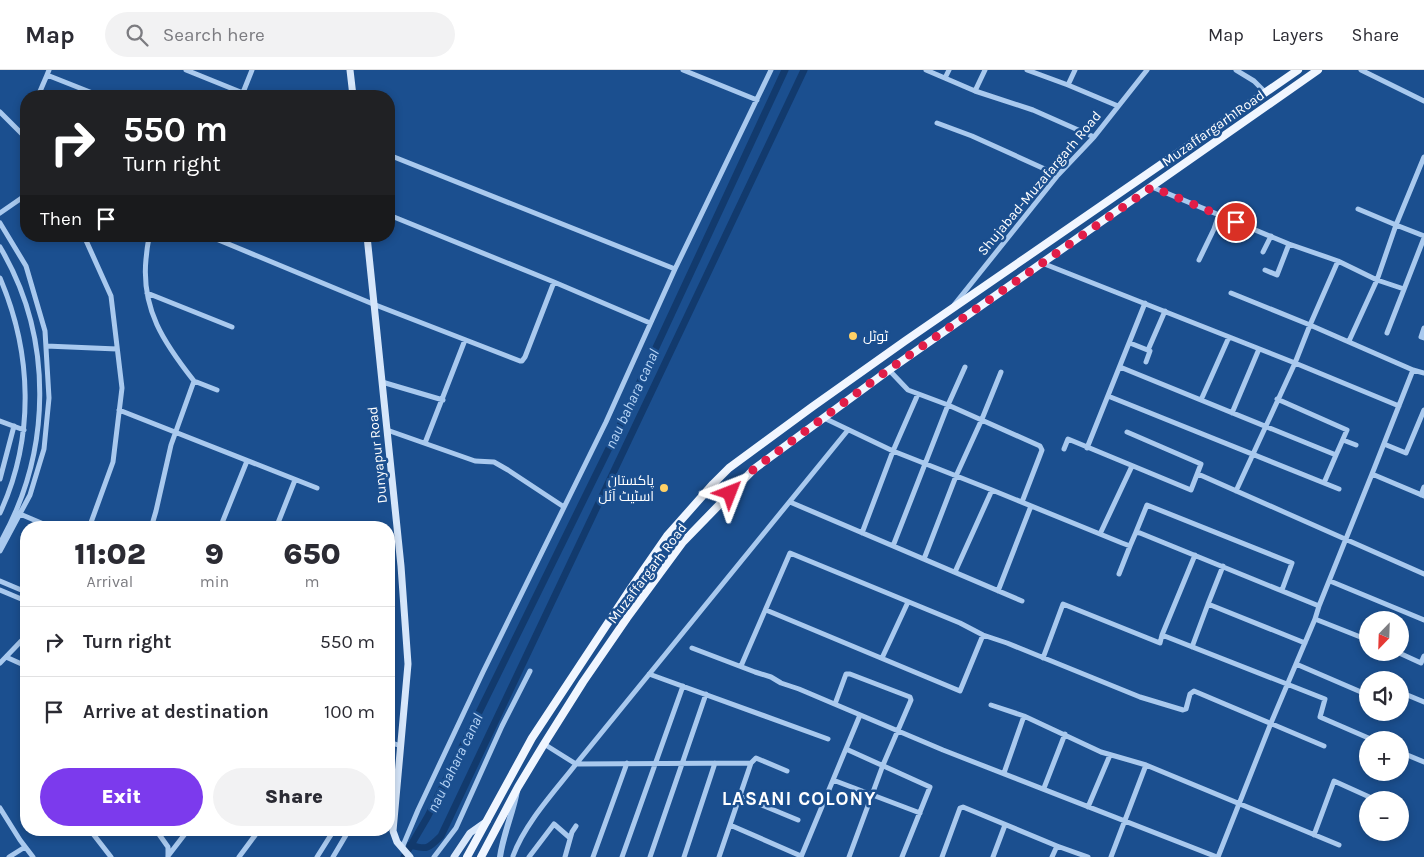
<!DOCTYPE html>
<html lang="en">
<head>
<meta charset="utf-8">
<style>
  :root { --surface:#fff; --page:#f2f2f3; --text:#2b2b33; --muted:#7c7c81; --line:#e1e1e2; --accent:#7c3aed }
  body { margin:0; font-family:Karla,Cairo,sans-serif; background:var(--page); color:var(--text); height:100vh; display:flex; flex-direction:column; font-size:19px; white-space:nowrap }
  * { box-sizing:border-box; margin:0 }
  p { font-size:16px; color:var(--muted) }
  .icon { flex:none; width:28px; height:28px; fill:none; stroke:currentColor; stroke-width:2; stroke-linecap:round; stroke-linejoin:round }
  .map { position:relative; flex:1; overflow:hidden }
  .panel { position:absolute; left:20px; top:451px; width:375px; height:315px; display:flex; flex-direction:column; background:var(--surface); border-radius:20px; box-shadow:0 2px 8px #0003 }
  .panel>* { flex:none }
  .guide { position:absolute; left:20px; top:20px; width:375px; height:152px; border-radius:20px; box-shadow:0 2px 8px #0003; background:#202124; color:#fff; overflow:hidden }
  .needle { width:32px; rotate:203deg }
  .controls { position:absolute; left:1359px; top:541px; display:grid; gap:10px }
  .controls a { display:grid; place-items:center; width:50px; height:50px; border-radius:50%; background:var(--surface); box-shadow:0 2px 8px #0003; font-size:25px }
  .pin { position:absolute; display:grid; place-items:center; width:42px; height:42px; color:#fff; margin:-21px; border:2px solid #fff; border-radius:50%; box-shadow:0 1px 5px #0007 }
  .me { position:absolute; width:55px; margin:-28px; rotate:45deg; stroke-linejoin:round; filter:drop-shadow(0 0 4px #0008) }
  .turn { display:flex; align-items:center; gap:18px; height:105px; padding:0 20px; font-size:22px }
  .turn .icon { width:65px; height:65px; stroke-width:2.5 }
  .turn b { display:block; font-size:35px; line-height:42px }
  .then { display:flex; align-items:center; height:48px; padding:0 20px; background:#0003; gap:10px; font-size:19px }
  .eta { display:flex; justify-content:space-evenly; align-items:center; height:85px; text-align:center }
  .eta b { font-size:30px; font-weight:800; line-height:35px }
  .primary-button { display:flex; gap:10px; margin-top:auto; padding:10px 20px }
  .primary-button a { flex:1; height:58px; border-radius:30px; background:var(--accent); color:#fff; font-size:20px; font-weight:800; line-height:58px; text-align:center }
  .primary-button a+a { background:var(--page); color:var(--text) }
  ul { padding:0; list-style:none }
  li { display:flex; align-items:center; gap:15px; height:70px; padding:0 20px; border-top:1px solid var(--line) }
  li div { flex:1 }
  li b { display:block; font-size:19px }
  li em { font-style:normal }
  header { display:flex; align-items:center; gap:30px; box-sizing:border-box; height:70px; padding:0 25px; background:var(--surface); border-bottom:1px solid var(--line) }
  header strong { font-size:24px }
  nav { display:flex; gap:28px; margin-inline-start:auto; font-size:18px }
  .search { width:350px; height:45px; background:var(--page); display:flex; align-items:center; gap:12px; box-sizing:border-box; padding:0 18px; border-radius:28px; color:var(--muted); font-size:19px }
  .map>svg:first-child { display:block }
</style>
</head>
<body>
<header>
<strong>Map</strong>
<div class="search"><svg class="icon" aria-label="search" viewBox="0 0 24 24"><circle cx="10" cy="10" r="6"/><path d="M15 15l6 6"/></svg>Search here</div>
<nav><a>Map</a><a>Layers</a><a>Share</a></nav>
</header>
<div class="map">
<svg width="1424" height="787" viewBox="0 0 1424 787">
  <rect width="100%" height="100%" fill="#1b4f8f"/>
  <g fill="none" stroke-linecap="round" stroke-linejoin="round">
    <!-- canal -->
    <path stroke="#123a6d" stroke-width="7" d="M410,775C427,780 428,779 441,766L804,0
      M404,787L428,746L613,370L785,0"/>
    <!-- minor -->
    <path stroke="#a9c9ee" stroke-width="5" d="M49,0L47,5L100,26
      M186,0L243,23
      M683,0L757,30
      M926,0L975,21
      M985,0L975,21L1033,40L1094,67
      M1027,0L1068,15
      M1075,0L1068,15L1118,36
      M1236,0L1254,11L1266,23
      M1361,0L1424,31
      M945,8L949,0
      M242,25L252,0
      M38,26L47,5
      M0,42L26,68
      M937,53L972,66L1058,105
      M23,63L26,53
      M389,85L675,199
      M1424,87L1396,155L1424,166
      M1152,117L1289,174L1338,191
      M0,143L26,125
      M389,145L554,212L650,253
      M0,153L26,196L45,261L49,328L44,379L30,425L0,481
      M84,166L111,226L122,318L113,392L89,458
      M140,166L149,170
      M150,166C147,173 147,182 146,189C141,239 164,273 194,311
      M209,166L373,234L520,291H522L525,287L554,212
      M0,177C54,268 52,382 0,473
      M1263,182L1271,166
      M1199,190L1214,159L1219,144
      M1042,193L1295,293L1236,421
      M1265,200L1277,205L1289,174
      M0,208C32,283 35,367 0,443
      M147,223L232,257
      M1231,223L1310,255L1338,191L1377,210L1404,219
      M954,235L1058,105L1094,67L1147,0
      M1424,258L1421,267L1424,268
      M1387,263L1424,168
      M1349,271L1377,210L1396,155L1358,139
      M1130,273L1150,281L1146,292
      M46,276L117,279
      M1148,280L1165,241
      M1120,297L1336,385L1324,413
      M889,300L908,320L948,335L1040,376L1042,380L1022,432
      M1413,300L1424,303
      M382,312L443,330
      M1108,326L1339,419
      M1277,329L1347,360L1336,385
      M1201,330L1229,267
      M1399,336L1295,293L1310,255L1413,300L1372,404L1424,426
      M119,340L317,418
      M1232,343L1259,279
      M824,348L893,381L992,420L1122,473L1130,476L1136,462L1140,463L1319,536
      M0,351L24,360
      M387,360L475,391L494,392L508,400L564,437
      M1343,370L1356,375
      M425,373L465,270
      M1384,374L1406,383L1424,340
      M1087,378L1145,233
      M1064,379L1068,369L1191,420L1201,394L1127,362
      M1198,404L1424,504
      M0,409L14,356
      M1421,425L1424,417
      M790,432L1022,531
      M20,444L53,458
      M151,458L156,441L171,375L194,311L217,320
      M220,458L247,391
      M276,458L295,410
      M1136,462L1147,435L1292,493L1282,520
      M862,463L893,381L918,324
      M1100,464L1132,396
      M893,476L948,335L965,297
      M924,489L956,406L982,349L1001,302
      M1223,496L1208,534L1305,573
      M955,502L992,420
      M1119,504L1130,476
      M0,511L26,522
      M1330,511L1424,550
      M0,520L26,531
      M998,521L1031,436
      M766,540L960,621L983,565
      M1315,549L1368,570
      M1162,565L1195,485
      M1192,577L1208,534
      M692,578L755,602L771,607L781,613L799,619L943,680L1217,787
      M1397,582L1421,593L1424,586
      M6,587L26,596
      M882,588L908,532
      M1043,588L1063,534L1160,573L1162,565L1325,629L1320,647L1373,670
      M0,593L26,566
      M1296,594L1368,625
      M741,596L790,483L960,553L983,565L1007,573L1140,627L1183,640L1186,639L1190,624L1194,621L1324,676
      M649,604L828,669
      M1400,622L1424,632
      M835,634L846,604H850L910,627L911,630L883,695L849,787
      M991,635L1024,646L1101,682L1146,695L1339,775
      M389,672L401,676
      M544,674L576,694L751,693L756,688L787,701
      M846,679L930,717L902,787
      M1400,682L1424,692
      M1004,703L1024,646
      M833,710L920,743
      M1044,718L1065,664
      M740,726L798,750
      M1088,737L1110,685
      M0,738L20,770L33,787
      M1400,741L1403,742
      M730,755L801,786
      M90,760L111,787
      M156,760L168,777V785
      M1314,765L1334,711L1376,730
      M402,778L418,740L483,602L606,352L675,199L771,0
      M168,786L188,760
      M513,786C525,753 555,721 576,694L848,360
      M9,787L25,777
      M239,787L259,760
      M317,787L334,760
      M333,787L349,760
      M434,787L456,758L502,656L530,601
      M529,787L554,754L570,768
      M565,787L572,762L576,756
      M593,787L627,693
      M622,787L683,616
      M650,787L706,624
      M684,787L715,693
      M719,787L751,693
      M801,787L860,645
      M942,787L960,738L963,737L1057,776L1088,787
      M993,787L1005,755
      M1052,787L1057,776
      M1111,787L1146,695
      M1218,787L1271,653L1315,549L1319,536L1372,404"/>
    <!-- tertiary -->
    <path stroke="#a9c9ee" stroke-width="6" d="M500,787C503,765 513,743 517,721"/>
    <!-- secondary -->
    <path stroke="#d6e6fa" stroke-width="7" d="M350,0L353,26
      M367,166L401,496L408,594L393,761L397,772L410,787
      M454,787L470,763L487,751"/>
    <!-- primary -->
    <path stroke="#f0f6ff" stroke-width="8" d="M467,787L532,668L631,518L667,466L713,414L729,398L812,337L905,271L1298,0
      M481,787L518,717L544,674L583,612L627,548L683,472L754,399L889,300L1318,0"/>
  </g>
  <g fill="none" stroke-linecap="round" stroke-linejoin="round">
    <!-- route -->
    <path stroke="#e11d48" stroke-width="9" stroke-dasharray="0 16.2" d="M730,423L754,399L888,300L1152,117L1236,152"/>
  </g>
  <!-- markers -->
  <g fill="#ffd166" stroke="#1b4f8f" stroke-width="2">
    <circle cx="853" cy="266" r="5"/>
    <circle cx="664" cy="418" r="5"/>
  </g>
  <g text-anchor="middle" stroke-width="5" stroke-linejoin="round" paint-order="stroke">
    <!-- street labels -->
    <g font-size="14" fill="#fff" stroke="#1b4f8f">
      <text transform="translate(1213 58) rotate(-35)" y="5">Muzaffargarh Road</text>
      <text transform="translate(1039 113) rotate(-50)" y="5">Shujabad-Muzafargarh Road</text>
      <text transform="translate(377 385) rotate(-96)" y="5">Dunyapur Road</text>
      <text transform="translate(647 503) rotate(-53)" y="5">Muzaffargarh Road</text>
    </g>
    <!-- poi labels -->
    <g font-size="14" fill="#fff" stroke="#1b4f8f" text-anchor="start">
      <text x="863" y="271">ٹوٹل</text>
      <text x="654" y="415" text-anchor="end">پاکستان<tspan x="654" dy="16">اسٹیٹ آئل</tspan></text>
    </g>
    <!-- water labels -->
    <g font-size="15" font-style="italic" fill="#b5d3f5" stroke="#1b4f8f">
      <text transform="translate(632 329) rotate(-65)" y="5">nau bahara canal</text>
      <text transform="translate(455 693) rotate(-64)" y="5">nau bahara canal</text>
    </g>
    <!-- district labels -->
    <g font-size="19" font-weight="bold" letter-spacing="1" fill="#fff" stroke="#1b4f8f">
      <text x="799" y="735">LASANI COLONY</text>
    </g>
  </g>
</svg>
<div class="controls">
<a><svg class="needle" viewBox="-14 -14 28 28"><path d="M0-13l5 13h-10z" fill="#e53935"/><path d="M0 13l5-13h-10z" fill="#7c7c81"/></svg></a>
<a><svg class="icon" aria-label="sound" viewBox="0 0 24 24"><path d="M4 9h4l5-4v14l-5-4H4zM17 9q2 3 0 6"/></svg></a>
<a>+</a>
<a>−</a>
</div>
<div class="pin" style="left:1236px;top:152px;background:#d93025"><svg class="icon" aria-label="arrive" viewBox="0 0 24 24"><path d="M6 21V4h12l-3 4 3 4H6"/></svg></div>
<svg class="me" style="left:730px;top:423px" viewBox="-20 -20 40 40"><path d="M0-17L14 15 0 8-14 15z" fill="#e11d48" stroke="#fff" stroke-width="4"/></svg>
<div class="guide">
<div class="turn"><svg class="icon" aria-label="right" viewBox="0 0 24 24"><path d="M7 20v-9h11M14 6l5 5-5 5"/></svg><div><b>550 m</b>Turn right</div></div>
<div class="then">Then<svg class="icon" aria-label="arrive" viewBox="0 0 24 24"><path d="M6 21V4h12l-3 4 3 4H6"/></svg></div>
</div>
<section class="panel">
<div class="eta">
<div><b>11:02</b><p>Arrival</p></div>
<div><b>9</b><p>min</p></div>
<div><b>650</b><p>m</p></div>
</div>
<ul>
<li><svg class="icon" aria-label="right" viewBox="0 0 24 24"><path d="M7 20v-9h11M14 6l5 5-5 5"/></svg><div><b>Turn right</b></div><em>550 m</em></li>
<li><svg class="icon" aria-label="arrive" viewBox="0 0 24 24"><path d="M6 21V4h12l-3 4 3 4H6"/></svg><div><b>Arrive at destination</b></div><em>100 m</em></li>
</ul>
<div class="primary-button"><a>Exit</a><a>Share</a></div>
</section>
</div>
</body>
</html>
